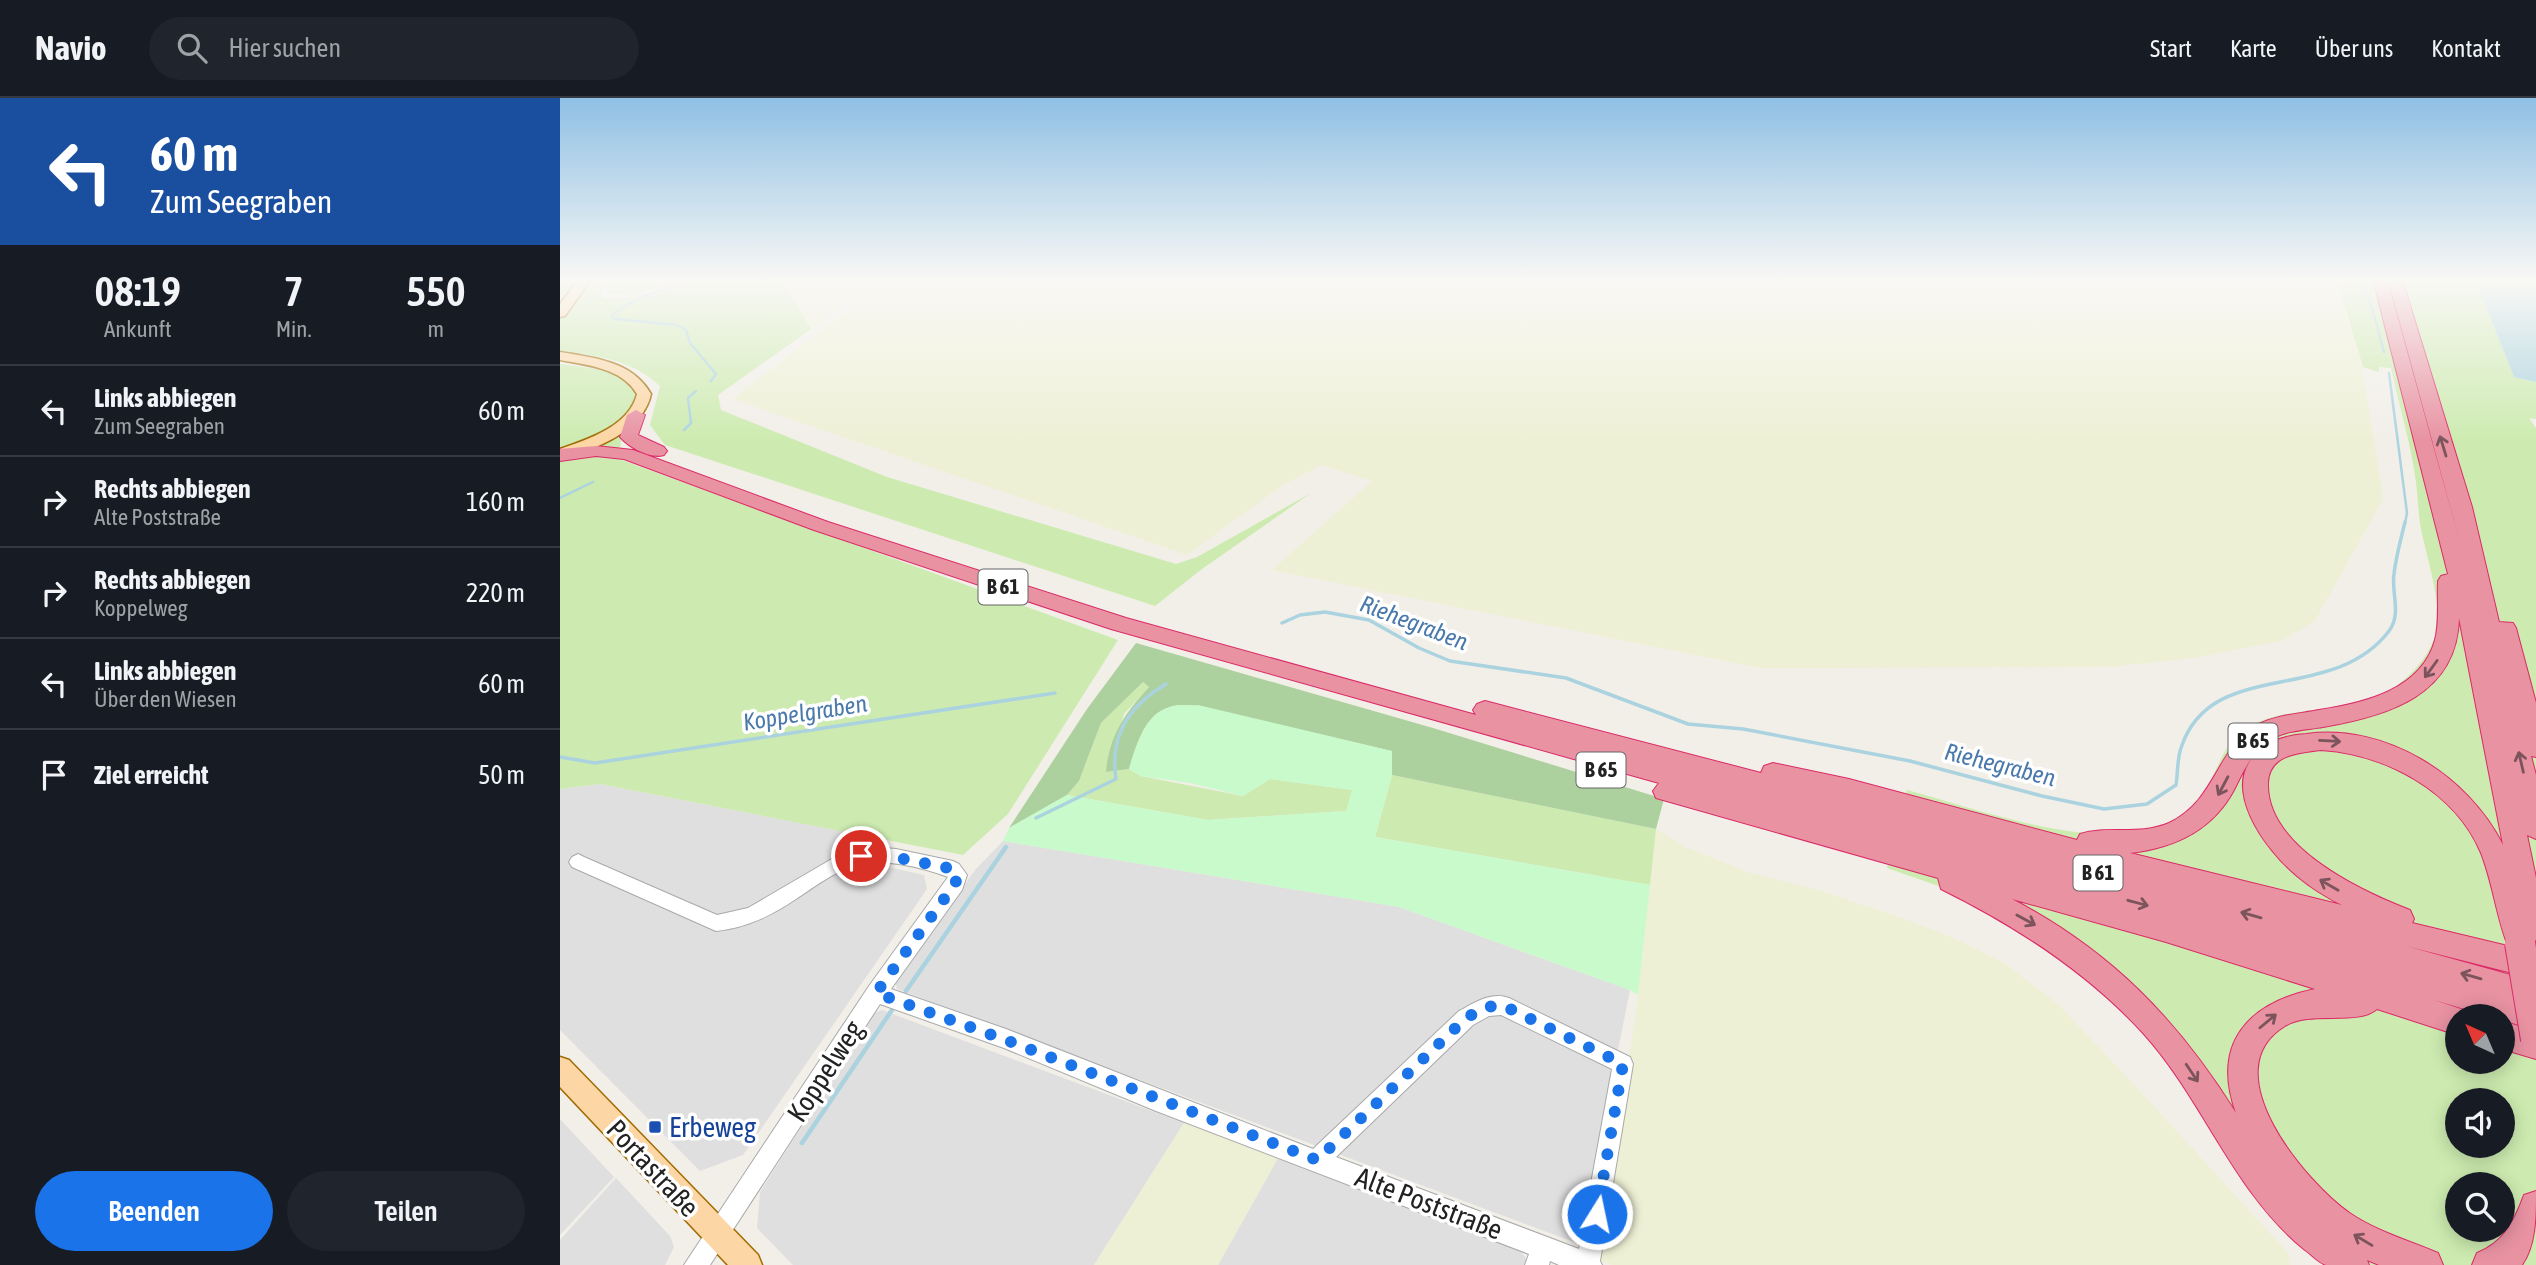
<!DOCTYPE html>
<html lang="de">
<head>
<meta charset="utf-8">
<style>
  :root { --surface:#171b24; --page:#20242c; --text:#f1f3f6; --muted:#9ea1a6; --line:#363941; --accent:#1a73e8 }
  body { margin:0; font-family:"Asap Condensed",sans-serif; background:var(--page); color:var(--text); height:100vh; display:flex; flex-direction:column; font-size:26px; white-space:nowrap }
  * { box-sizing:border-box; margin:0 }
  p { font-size:23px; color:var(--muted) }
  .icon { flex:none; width:38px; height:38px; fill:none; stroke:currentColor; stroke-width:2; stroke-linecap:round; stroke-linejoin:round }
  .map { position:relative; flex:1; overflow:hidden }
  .details { display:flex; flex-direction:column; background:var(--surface); width:560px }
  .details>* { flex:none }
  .hud { background:#1a4fa0; color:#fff; overflow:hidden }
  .needle { width:46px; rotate:316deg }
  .controls { position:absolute; left:1885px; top:906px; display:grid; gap:14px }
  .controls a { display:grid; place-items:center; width:70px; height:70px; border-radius:50%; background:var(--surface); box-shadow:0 4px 18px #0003; font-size:35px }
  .pin { position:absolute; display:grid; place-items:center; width:60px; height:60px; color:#fff; margin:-30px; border:4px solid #fff; border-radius:50%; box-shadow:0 2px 7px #0007 }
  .me { position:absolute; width:77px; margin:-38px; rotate:10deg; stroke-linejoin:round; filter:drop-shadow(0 0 5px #0008) }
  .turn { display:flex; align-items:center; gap:24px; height:147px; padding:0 35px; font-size:32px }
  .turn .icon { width:91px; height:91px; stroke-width:2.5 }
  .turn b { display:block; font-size:49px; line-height:60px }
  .eta { display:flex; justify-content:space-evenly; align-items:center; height:119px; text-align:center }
  .eta b { font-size:42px; font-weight:600; line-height:49px }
  .cta { display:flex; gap:14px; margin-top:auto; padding:14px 35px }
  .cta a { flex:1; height:80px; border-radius:42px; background:var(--accent); color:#fff; font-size:28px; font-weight:600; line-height:80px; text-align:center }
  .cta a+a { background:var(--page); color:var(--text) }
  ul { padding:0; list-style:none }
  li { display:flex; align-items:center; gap:21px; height:91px; padding:0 35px; border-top:2px solid var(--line) }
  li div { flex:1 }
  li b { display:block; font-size:26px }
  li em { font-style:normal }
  header { display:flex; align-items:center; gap:42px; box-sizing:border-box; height:98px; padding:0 35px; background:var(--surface); border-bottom:2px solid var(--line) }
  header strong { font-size:33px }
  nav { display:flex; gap:38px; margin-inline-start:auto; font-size:24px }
  .search { width:490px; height:63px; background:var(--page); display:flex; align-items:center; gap:18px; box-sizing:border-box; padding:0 24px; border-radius:38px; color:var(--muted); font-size:26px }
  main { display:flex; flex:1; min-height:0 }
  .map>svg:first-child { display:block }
</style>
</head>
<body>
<header>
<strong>Navio</strong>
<div class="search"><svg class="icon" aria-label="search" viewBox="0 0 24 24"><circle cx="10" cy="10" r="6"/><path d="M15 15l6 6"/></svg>Hier suchen</div>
<nav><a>Start</a><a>Karte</a><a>Über uns</a><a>Kontakt</a></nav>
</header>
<main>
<section class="details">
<div class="hud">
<div class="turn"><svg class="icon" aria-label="left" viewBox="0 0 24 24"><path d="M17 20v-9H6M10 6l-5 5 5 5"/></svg><div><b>60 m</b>Zum Seegraben</div></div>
</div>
<div class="eta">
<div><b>08:19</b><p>Ankunft</p></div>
<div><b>7</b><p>Min.</p></div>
<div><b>550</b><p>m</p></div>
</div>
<ul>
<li><svg class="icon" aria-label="left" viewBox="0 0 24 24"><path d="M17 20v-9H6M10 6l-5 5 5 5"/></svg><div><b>Links abbiegen</b><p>Zum Seegraben</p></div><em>60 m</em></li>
<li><svg class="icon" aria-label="right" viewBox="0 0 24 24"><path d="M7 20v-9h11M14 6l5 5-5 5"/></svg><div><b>Rechts abbiegen</b><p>Alte Poststraße</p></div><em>160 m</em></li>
<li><svg class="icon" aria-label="right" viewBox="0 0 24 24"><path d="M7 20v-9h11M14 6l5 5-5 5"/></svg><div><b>Rechts abbiegen</b><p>Koppelweg</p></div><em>220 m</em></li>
<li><svg class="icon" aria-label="left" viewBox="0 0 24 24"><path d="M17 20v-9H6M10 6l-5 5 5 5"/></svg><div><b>Links abbiegen</b><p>Über den Wiesen</p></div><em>60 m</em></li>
<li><svg class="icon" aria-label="arrive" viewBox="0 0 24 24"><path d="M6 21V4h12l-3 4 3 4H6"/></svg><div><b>Ziel erreicht</b></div><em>50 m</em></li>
</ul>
<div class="cta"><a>Beenden</a><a>Teilen</a></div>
</section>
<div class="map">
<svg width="1976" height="1167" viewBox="0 0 1976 1167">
  <rect width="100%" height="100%" fill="#f2efe9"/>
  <!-- residential -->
  <path fill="#e0dfdf" d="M40,686L307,738L283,759L364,777L367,791L183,1057L140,1073L0,932V691Z
    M443,743L839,809L1070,892L1019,1146L337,891L335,882L416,771Z
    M322,912L624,1025L534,1167H233L197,1130L200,1094L314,915Z
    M0,1021L54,1079L0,1137Z
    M718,1060L958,1151L967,1161L964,1167H658Z
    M56,1080L110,1138L114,1149L105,1167H0V1142Z"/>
  <!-- farmland -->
  <path fill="#eef0d5" d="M221,181H327L319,183L251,231Z
    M336,181H1777L1800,254L1823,401L1755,523L1721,543L1633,560L1549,569L1200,570L712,472L812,383L762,367L723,387L627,457L173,301L322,185Z
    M1096,731L1125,749L1188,774L1265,794L1345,821L1396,841L1446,866L1500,908L1582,995L1728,1155L1731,1167H1052L1041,1163L1078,897Z
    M624,1025L718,1060L658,1167H534Z"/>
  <!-- grass -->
  <path fill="#cdebb0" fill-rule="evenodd" d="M0,181H40L43,200L86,199L149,181H221L251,231L158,297L161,312L327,379L616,466L637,459L751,395L642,471L595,508L105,347L90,327L100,288C71,261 37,258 0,253Z
    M53,181H130L74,197L49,196L45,187Z
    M1777,181H1915L1954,279L1976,284V321L1969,320L1976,330V1167H1772L1616,967L1527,873L1404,797L1327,770L1347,692C1418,711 1560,764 1624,719C1655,697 1655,648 1688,629C1724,608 1778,616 1817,599C1843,588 1872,559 1877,530C1882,507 1866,456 1861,431C1858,415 1858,400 1856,384C1851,346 1839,308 1831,270L1819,269V274L1803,269ZM1897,919H1942V964H1897ZM1897,1003H1942V1048H1897ZM1897,1087H1942V1132H1897Z
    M0,266C22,269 79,272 78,304C77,313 68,320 65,329C61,338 60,351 59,361L558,542L448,716L403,757L40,686L0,691Z
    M583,584L589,589L564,616L547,674L569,671L581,678L683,698L710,681L793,692L786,713L648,722L507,697L519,683L541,625Z
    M832,677L1096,731L1090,787L815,739Z"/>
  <!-- forest -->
  <path fill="#add19e" d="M576,545L873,630L1104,701L1096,731L832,677L831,653L638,608C630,608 619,606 610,609C584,616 576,649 569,671L546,674C549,638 565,615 589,589L583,584L541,625L519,683L507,697L449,730L527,611Z"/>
  <!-- park -->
  <path fill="#c8facc" d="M638,607L832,653V677L815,739L1090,787L1078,897L1070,892L839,809L443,743L449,730L507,697L648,722L786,713L792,692L710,681L683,698L630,685L581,678L569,671C576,649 584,616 610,609C619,606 630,608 638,607Z"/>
  <!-- water -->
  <path fill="#aad3df" d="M1915,181H1976V284L1954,279Z"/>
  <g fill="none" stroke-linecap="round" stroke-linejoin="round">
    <!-- stream-far2 -->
    <path stroke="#aad3df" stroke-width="2.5" d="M137,181L81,199L51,217L55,221L117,227L126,232L130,245L156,276L151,283
      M1799,181L1811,206L1824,254
      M1829,275L1847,415L1845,425
      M124,332L131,325L128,300L136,293
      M0,400L33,384"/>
    <!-- stream-far1 -->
    <path stroke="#aad3df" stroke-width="3.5" d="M722,525L740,517L765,514L809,522L859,550L890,563L1006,580L1128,626L1183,631L1350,663L1482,698L1544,711L1587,706L1616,687C1618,675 1617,661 1621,650C1651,558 1772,608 1829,533C1842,516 1831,494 1834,476C1836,458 1841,441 1845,424
      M0,659L35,665L495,595
      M476,720L556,681C549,638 570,607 606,586"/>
    <!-- stream -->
    <path stroke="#aad3df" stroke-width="4.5" d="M346,893L446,749
      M242,1045L332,912"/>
    <!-- minor casing -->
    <g stroke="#a9a9a9" stroke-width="2">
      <path id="minor" d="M313,749L336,751L393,763L399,766L407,777L402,792L331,891L446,931L753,1051L899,913C914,905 931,893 949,900L1070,959L1073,966L1040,1163L1042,1167H999L990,1163L989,1167H965L969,1156L596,1013L444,950L320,906L150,1167H124L309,888L388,779C364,770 329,761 303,766C278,770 256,788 236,801C211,818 186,830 156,833L12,769L9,764L12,759L18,756L24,759L157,817L188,810L277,758ZM941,917L1052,971L1019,1151L776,1059L913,927L929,918Z"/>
    </g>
    <!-- major casing -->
    <g stroke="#a06b00" stroke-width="3">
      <path id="major" d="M19,181H31L5,218L0,219V206Z
        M0,254C35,260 72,263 91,296C83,334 34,352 0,361V351C29,341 69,328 77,296C62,270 27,267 0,262Z
        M0,959L9,962L198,1157L202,1167H168L0,989Z"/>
    </g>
    <!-- highway casing -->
    <g stroke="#dc2a67" stroke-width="2">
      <path id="highway" d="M1813,181H1827L1899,441L1828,181H1842L1912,409L1939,524L1953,525L1956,530L1976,605V659L1971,658L1976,677V741L1967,737L1976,780V881L1846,848L1976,884V932L1942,922V919H1931L1874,902L1907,913L1910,919H1897V937L1817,911C1798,928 1751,912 1725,928C1651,973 1746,1085 1791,1116C1818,1134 1848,1142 1878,1155L1883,1167H1819L1807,1162L1809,1167C1796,1167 1779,1167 1766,1167C1759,1165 1751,1156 1745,1152C1673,1094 1644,1002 1583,935C1526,873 1456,828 1381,791L1378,780L1096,700L1093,693L1099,685L551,531L254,432L64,361L36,358L0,363V351L36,348L73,352L268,424L566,520L916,617L913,612L917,606L925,603L1201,675L1204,668L1213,665L1289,681L1517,742L1520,736C1548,727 1579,738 1609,725C1657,702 1656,650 1697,627C1716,617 1738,616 1759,612C1804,605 1861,592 1875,542C1880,523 1877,502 1878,483L1881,478L1888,476ZM1899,520L1943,747C1908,677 1825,625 1746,636C1731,637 1713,641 1701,651C1656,687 1706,752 1737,778C1750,789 1766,799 1782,807L1570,755C1614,750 1652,733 1674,692C1684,672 1692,653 1712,641C1727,632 1746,632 1763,629C1827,618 1897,598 1899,520ZM1761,652C1825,656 1895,693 1921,755C1933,785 1936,818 1948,848L1852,825L1854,821L1850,812C1801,793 1706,749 1708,685C1709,656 1739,655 1761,652ZM1452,801L1606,844L1755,891C1688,905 1651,945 1676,1015C1617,921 1551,853 1452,801Z
        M76,312L85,317L78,337L104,349L107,353L104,357C90,361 70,350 60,339L67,317Z
        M1942,923L1976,933V961L1942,951Z
        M1976,1093C1976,1119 1976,1147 1962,1167H1912L1917,1155C1944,1144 1954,1124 1964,1097Z"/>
    </g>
    <!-- minor -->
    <use href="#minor" fill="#fff" fill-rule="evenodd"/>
    <!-- major -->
    <use href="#major" fill="#fcd6a4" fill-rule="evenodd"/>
    <!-- highway -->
    <use href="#highway" fill="#e892a2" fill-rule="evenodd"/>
    <!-- highway-bridge casing -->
    <g stroke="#dc2a67" stroke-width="32" stroke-linecap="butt">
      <path id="highway-bridge" d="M1960,845L1976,941"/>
    </g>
    <!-- highway-bridge -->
    <use href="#highway-bridge" stroke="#e892a2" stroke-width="30"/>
  </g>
  <!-- one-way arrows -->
  <defs><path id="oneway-shaft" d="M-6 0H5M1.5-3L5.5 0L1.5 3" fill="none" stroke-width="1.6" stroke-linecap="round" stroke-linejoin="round" transform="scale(1.75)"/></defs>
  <g stroke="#7b545c">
    <use href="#oneway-shaft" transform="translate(1883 348) rotate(-107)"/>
    <use href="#oneway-shaft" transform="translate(1871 571) rotate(126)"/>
    <use href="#oneway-shaft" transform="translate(1770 643) rotate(3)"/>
    <use href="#oneway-shaft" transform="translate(1961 664) rotate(-103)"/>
    <use href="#oneway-shaft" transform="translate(1663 688) rotate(118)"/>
    <use href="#oneway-shaft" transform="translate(1769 787) rotate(-150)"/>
    <use href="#oneway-shaft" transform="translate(1578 805) rotate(15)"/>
    <use href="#oneway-shaft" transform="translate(1691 817) rotate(-164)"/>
    <use href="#oneway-shaft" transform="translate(1466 822) rotate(29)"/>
    <use href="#oneway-shaft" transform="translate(1911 878) rotate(-164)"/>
    <use href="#oneway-shaft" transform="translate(1708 923) rotate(-40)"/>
    <use href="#oneway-shaft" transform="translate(1632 975) rotate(56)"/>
    <use href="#oneway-shaft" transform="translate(1803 1142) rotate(-149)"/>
  </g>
  <!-- sky -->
  <linearGradient id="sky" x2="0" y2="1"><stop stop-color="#8fc0e4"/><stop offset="0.53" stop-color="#f9f8f5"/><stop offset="1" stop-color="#f9f8f5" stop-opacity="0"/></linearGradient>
  <rect width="1976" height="344" fill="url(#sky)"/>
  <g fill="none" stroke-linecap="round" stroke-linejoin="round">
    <!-- route -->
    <path stroke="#1a73e8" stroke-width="12" stroke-dasharray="0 21.6" d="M301,758L324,757L393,771L398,777L395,786L316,895L446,942L757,1062L906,920L926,909L942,907L1063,966L1037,1116"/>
  </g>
  <!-- markers -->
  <rect fill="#1a4fb4" stroke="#fff" stroke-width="2.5" x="88" y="1022" width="14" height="14" rx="3.5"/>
  <g text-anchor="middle" stroke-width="7" stroke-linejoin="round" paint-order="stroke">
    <!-- shield labels -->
    <g fill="#fff" stroke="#646464" stroke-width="2">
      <rect x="418.5" y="471.5" width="49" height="35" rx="5"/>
      <rect x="1668.5" y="625.5" width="49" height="35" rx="5"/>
      <rect x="1016.5" y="654.5" width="49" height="35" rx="5"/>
      <rect x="1513.5" y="757.5" width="49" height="35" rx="5"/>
    </g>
    <g font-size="21" font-weight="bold" fill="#222">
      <text x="443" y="496">B 61</text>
      <text x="1693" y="650">B 65</text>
      <text x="1041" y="679">B 65</text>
      <text x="1538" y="782">B 61</text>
    </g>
    <!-- water labels -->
    <g font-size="24" font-style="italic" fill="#4a7aab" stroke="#fff">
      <text transform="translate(854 525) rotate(21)" y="8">Riehegraben</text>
      <text transform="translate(245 615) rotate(-9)" y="8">Koppelgraben</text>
      <text transform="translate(1440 667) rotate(14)" y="8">Riehegraben</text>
    </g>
    <!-- near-street labels -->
    <g font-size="28" fill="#222" stroke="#fff">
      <text transform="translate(265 973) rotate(-57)" y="10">Koppelweg</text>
      <text transform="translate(93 1070) rotate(47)" y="10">Portastraße</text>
      <text transform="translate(869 1105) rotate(21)" y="10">Alte Poststraße</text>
    </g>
    <!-- near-transit labels -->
    <g font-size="28" fill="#164399" stroke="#fff" text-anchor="start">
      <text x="109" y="1039">Erbeweg</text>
    </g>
  </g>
</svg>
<div class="controls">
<a><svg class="needle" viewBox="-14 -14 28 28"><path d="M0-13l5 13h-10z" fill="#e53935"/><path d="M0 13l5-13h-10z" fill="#9ea1a6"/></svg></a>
<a><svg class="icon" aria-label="sound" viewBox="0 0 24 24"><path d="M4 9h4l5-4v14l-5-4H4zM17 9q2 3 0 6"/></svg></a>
<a><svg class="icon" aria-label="search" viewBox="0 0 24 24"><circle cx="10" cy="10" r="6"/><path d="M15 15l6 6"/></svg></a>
</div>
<div class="pin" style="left:301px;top:758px;background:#d93025"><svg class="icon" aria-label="arrive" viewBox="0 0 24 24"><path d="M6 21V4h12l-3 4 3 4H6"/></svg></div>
<svg class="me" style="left:1037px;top:1116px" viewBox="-20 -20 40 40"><circle r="17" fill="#1a73e8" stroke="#fff" stroke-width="3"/><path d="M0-11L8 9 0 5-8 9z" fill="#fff"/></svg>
</div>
</main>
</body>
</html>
